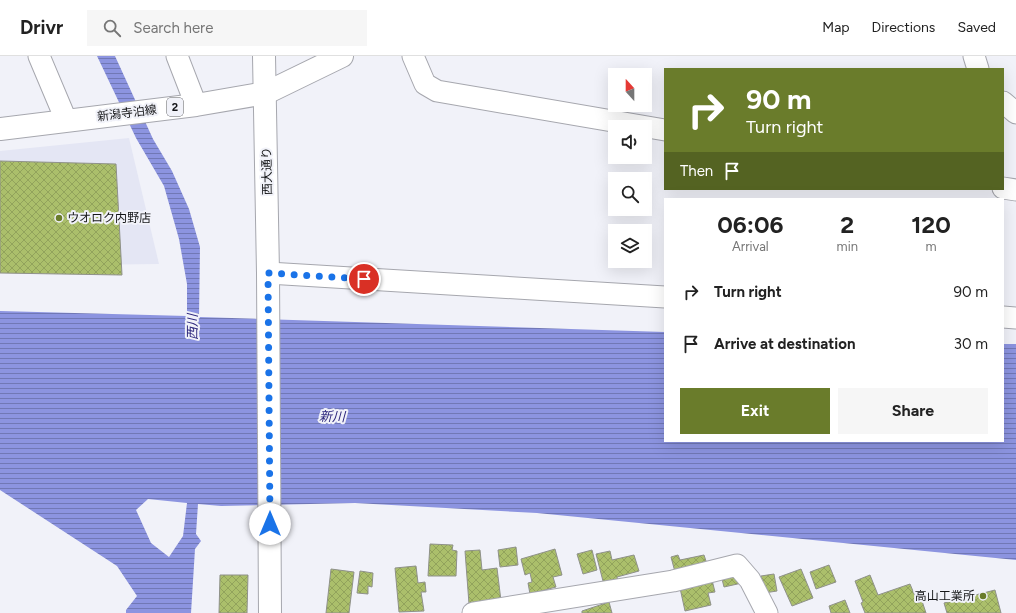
<!DOCTYPE html>
<html lang="en">
<head>
<meta charset="utf-8">
<style>
  :root { --surface:#fff; --page:#f6f6f6; --text:#222; --muted:#767676; --line:#e0e0e0; --accent:#6a7c2b }
  body { margin:0; font-family:Figtree,"Noto Sans JP",sans-serif; background:var(--page); color:var(--text); height:100vh; display:flex; flex-direction:column; font-size:15px; white-space:nowrap }
  * { box-sizing:border-box; margin:0 }
  p { font-size:13px; color:var(--muted) }
  .icon { flex:none; width:22px; height:22px; fill:none; stroke:currentColor; stroke-width:2; stroke-linecap:round; stroke-linejoin:round }
  .map { position:relative; flex:1; overflow:hidden }
  .sheet { position:absolute; left:664px; top:142px; width:340px; height:244px; display:flex; flex-direction:column; background:var(--surface); border-radius:0px; box-shadow:0 4px 16px #0002 }
  .sheet>* { flex:none }
  .banner { position:absolute; left:664px; top:12px; width:340px; height:122px; border-radius:0px; box-shadow:0 4px 16px #0002; background:#6a7c2b; color:#fff; overflow:hidden }
  .needle { width:26px; rotate:339deg }
  .controls { position:absolute; left:608px; top:12px; display:grid; gap:8px }
  .controls a { display:grid; place-items:center; width:44px; height:44px; border-radius:0px; background:var(--surface); box-shadow:0 4px 16px #0002; font-size:20px }
  .pin { position:absolute; display:grid; place-items:center; width:34px; height:34px; color:#fff; margin:-17px; border:2px solid #fff; border-radius:50%; box-shadow:0 1px 4px #0007 }
  .me { position:absolute; width:44px; margin:-22px; rotate:0deg; stroke-linejoin:round; filter:drop-shadow(0 0 3px #0008) }
  .turn { display:flex; align-items:center; gap:14px; height:84px; padding:0 16px; font-size:18px }
  .turn .icon { width:52px; height:52px; stroke-width:2.5 }
  .turn b { display:block; font-size:28px; line-height:34px }
  .then { display:flex; align-items:center; height:38px; padding:0 16px; background:#0003; gap:8px; font-size:15px }
  .eta { display:flex; justify-content:space-evenly; align-items:center; height:68px; text-align:center }
  .eta b { font-size:24px; font-weight:700; line-height:28px }
  .primary-button { display:flex; gap:8px; margin-top:auto; padding:8px 16px }
  .primary-button a { flex:1; height:46px; border-radius:0px; background:var(--accent); color:#fff; font-size:16px; font-weight:700; line-height:46px; text-align:center }
  .primary-button a+a { background:var(--page); color:var(--text) }
  ul { padding:0; list-style:none }
  li { display:flex; align-items:center; gap:12px; height:52px; padding:0 16px }
  li div { flex:1 }
  li b { display:block; font-size:15px }
  li em { font-style:normal }
  header { display:flex; align-items:center; gap:24px; box-sizing:border-box; height:56px; padding:0 20px; background:var(--surface); border-bottom:1px solid var(--line) }
  header strong { font-size:19px }
  nav { display:flex; gap:22px; margin-inline-start:auto; font-size:14px }
  .search { width:280px; height:36px; background:var(--page); display:flex; align-items:center; gap:10px; box-sizing:border-box; padding:0 14px; border-radius:0px; color:var(--muted); font-size:15px }
  .map>svg:first-child { display:block }
</style>
</head>
<body>
<header>
<strong>Drivr</strong>
<div class="search"><svg class="icon" aria-label="search" viewBox="0 0 24 24"><circle cx="10" cy="10" r="6"/><path d="M15 15l6 6"/></svg>Search here</div>
<nav><a>Map</a><a>Directions</a><a>Saved</a></nav>
</header>
<div class="map">
<svg width="1016" height="557" viewBox="0 0 1016 557">
  <defs>
    <pattern id="water-rules" width="6" height="5" patternUnits="userSpaceOnUse"><rect width="6" height="5" fill="#8c94e0"/><path d="M0 2.5h6" fill="none" stroke="#7178b5"/></pattern>
    <pattern id="building-cross-hatch" width="8" height="8" patternUnits="userSpaceOnUse"><rect width="8" height="8" fill="#abbf6b"/><path d="M0 0l8 8M0 8l8-8" fill="none" stroke="#92a35c"/></pattern>
  </defs>
  <rect width="100%" height="100%" fill="#f1f2f9"/>
  <!-- built -->
  <path fill="#e4e6f4" d="M129,82L159,208L0,210V95Z"/>
  <!-- water -->
  <path fill="url(#water-rules)" fill-rule="evenodd" d="M97,0H115L153,83L172,115L189,153L200,191L199,261L665,276V385H1003V288H1016V504L537,457L355,447L221,450L198,448L196,478L201,485L195,493L191,557H126V554L137,540L117,510L0,434V255L187,260V228L179,183L164,130L136,82ZM148,443L187,447L183,480L169,501L151,487L136,454Z"/>
  <!-- building -->
  <path fill="url(#building-cross-hatch)" stroke="#8f918a" d="M0,105L116,108L122,219L0,217Z
    M430,488L453,489L452,494L457,495L456,520H428Z
    M516,491L518,509L500,511L498,494Z
    M555,493L562,519L553,521L556,531L530,538L528,527L532,526L530,517L525,519L521,503Z
    M480,494L482,514L497,512L501,545L469,548L465,495Z
    M592,494L597,514L583,518L577,498Z
    M610,495L612,504L634,499L639,515L617,521L618,526L604,529L596,498Z
    M678,499L680,504L704,499L707,508L675,516L671,501Z
    M829,509L836,526L816,533L810,516Z
    M416,510L418,527L425,526L426,536H421L424,555L399,556L395,512Z
    M331,513L354,516L349,557H326Z
    M801,513L813,542L792,550L779,521Z
    M360,515L373,517L372,531L368,530V538L357,537Z
    M774,518L777,535L764,537L761,520Z
    M220,519H248L247,557H219Z
    M739,519L742,527L724,531L722,523Z
    M870,519L878,539L910,528L918,547L922,545L926,557H865L861,547L863,546L855,525Z
    M712,524L715,536L708,537L711,549L685,555L680,532Z
    M995,534L1001,557H947L944,547Z
    M845,544L850,557H831L829,550Z
    M609,546L612,557H582V555Z"/>
  <g fill="none" stroke-linecap="round" stroke-linejoin="round">
    <!-- minor casing -->
    <g stroke="#a6a7ae" stroke-width="23">
      <path id="minor" d="M39,0L66,64
        M177,0L196,49
        M413,0L425,28L437,35L665,74
        M974,0L978,13
        M1003,46L1016,57
        M1003,132L1016,134
        M268,217L665,241
        M1003,261L1016,262
        M473,557L673,525L737,509L750,524L767,557"/>
    </g>
    <!-- tertiary casing -->
    <g stroke="#a6a7ae" stroke-width="24">
      <path id="tertiary" d="M264,0L268,217L270,557"/>
    </g>
    <!-- primary casing -->
    <g stroke="#a6a7ae" stroke-width="24">
      <path id="primary" d="M0,73L196,49L266,37L342,0"/>
    </g>
    <!-- minor -->
    <use href="#minor" stroke="#fff" stroke-width="21"/>
    <!-- tertiary -->
    <use href="#tertiary" stroke="#fff" stroke-width="22"/>
    <!-- primary -->
    <use href="#primary" stroke="#fff" stroke-width="22"/>
  </g>
  <g fill="none" stroke-linecap="round" stroke-linejoin="round">
    <!-- route -->
    <path stroke="#1a73e8" stroke-width="7" stroke-dasharray="0 12.6" d="M270,468L268,217L364,223"/>
  </g>
  <!-- markers -->
  <g fill="#6a7c2b" stroke="#f1f2f9" stroke-width="1.5">
    <circle cx="59" cy="162" r="4"/>
    <circle cx="983" cy="540" r="4"/>
  </g>
  <g text-anchor="middle" stroke-width="4" stroke-linejoin="round" paint-order="stroke">
    <!-- shield labels -->
    <rect fill="#f1f2f9" stroke="#57585c" stroke-width="1" x="167" y="42" width="16" height="18" rx="3"/>
    <g font-size="11" font-weight="bold" fill="#151618">
      <text x="175" y="55">2</text>
    </g>
    <!-- street labels -->
    <g font-size="12" fill="#151618" stroke="#f1f2f9">
      <text transform="translate(127 57) rotate(-7)" y="4">新潟寺泊線</text>
      <text transform="translate(267 115) rotate(-91)" y="4">西大通り</text>
    </g>
    <!-- poi labels -->
    <g font-size="12" fill="#151618" stroke="#f1f2f9" text-anchor="start">
      <text x="67" y="166">ウオロク内野店</text>
      <text x="975" y="544" text-anchor="end">高山工業所</text>
    </g>
    <!-- water labels -->
    <g font-size="13" font-style="italic" fill="#2b257c" stroke="#f1f2f9">
      <text transform="translate(192 271) rotate(-90)" y="5">西川</text>
      <text transform="translate(332 360) rotate(1)" y="5">新川</text>
    </g>
  </g>
</svg>
<div class="controls">
<a><svg class="needle" viewBox="-14 -14 28 28"><path d="M0-13l5 13h-10z" fill="#e53935"/><path d="M0 13l5-13h-10z" fill="#767676"/></svg></a>
<a><svg class="icon" aria-label="sound" viewBox="0 0 24 24"><path d="M4 9h4l5-4v14l-5-4H4zM17 9q2 3 0 6"/></svg></a>
<a><svg class="icon" aria-label="search" viewBox="0 0 24 24"><circle cx="10" cy="10" r="6"/><path d="M15 15l6 6"/></svg></a>
<a><svg class="icon" aria-label="layers" viewBox="0 0 24 24"><path d="M12 4l9 5-9 5-9-5zM3 14l9 5 9-5"/></svg></a>
</div>
<div class="pin" style="left:364px;top:223px;background:#d93025"><svg class="icon" aria-label="arrive" viewBox="0 0 24 24"><path d="M6 21V4h12l-3 4 3 4H6"/></svg></div>
<svg class="me" style="left:270px;top:468px" viewBox="-20 -20 40 40"><circle r="19" fill="#fff"/><path d="M0-13L10 11 0 6-10 11z" fill="#1a73e8"/></svg>
<div class="banner">
<div class="turn"><svg class="icon" aria-label="right" viewBox="0 0 24 24"><path d="M7 20v-9h11M14 6l5 5-5 5"/></svg><div><b>90 m</b>Turn right</div></div>
<div class="then">Then<svg class="icon" aria-label="arrive" viewBox="0 0 24 24"><path d="M6 21V4h12l-3 4 3 4H6"/></svg></div>
</div>
<section class="sheet">
<div class="eta">
<div><b>06:06</b><p>Arrival</p></div>
<div><b>2</b><p>min</p></div>
<div><b>120</b><p>m</p></div>
</div>
<ul>
<li><svg class="icon" aria-label="right" viewBox="0 0 24 24"><path d="M7 20v-9h11M14 6l5 5-5 5"/></svg><div><b>Turn right</b></div><em>90 m</em></li>
<li><svg class="icon" aria-label="arrive" viewBox="0 0 24 24"><path d="M6 21V4h12l-3 4 3 4H6"/></svg><div><b>Arrive at destination</b></div><em>30 m</em></li>
</ul>
<div class="primary-button"><a>Exit</a><a>Share</a></div>
</section>
</div>
</body>
</html>
